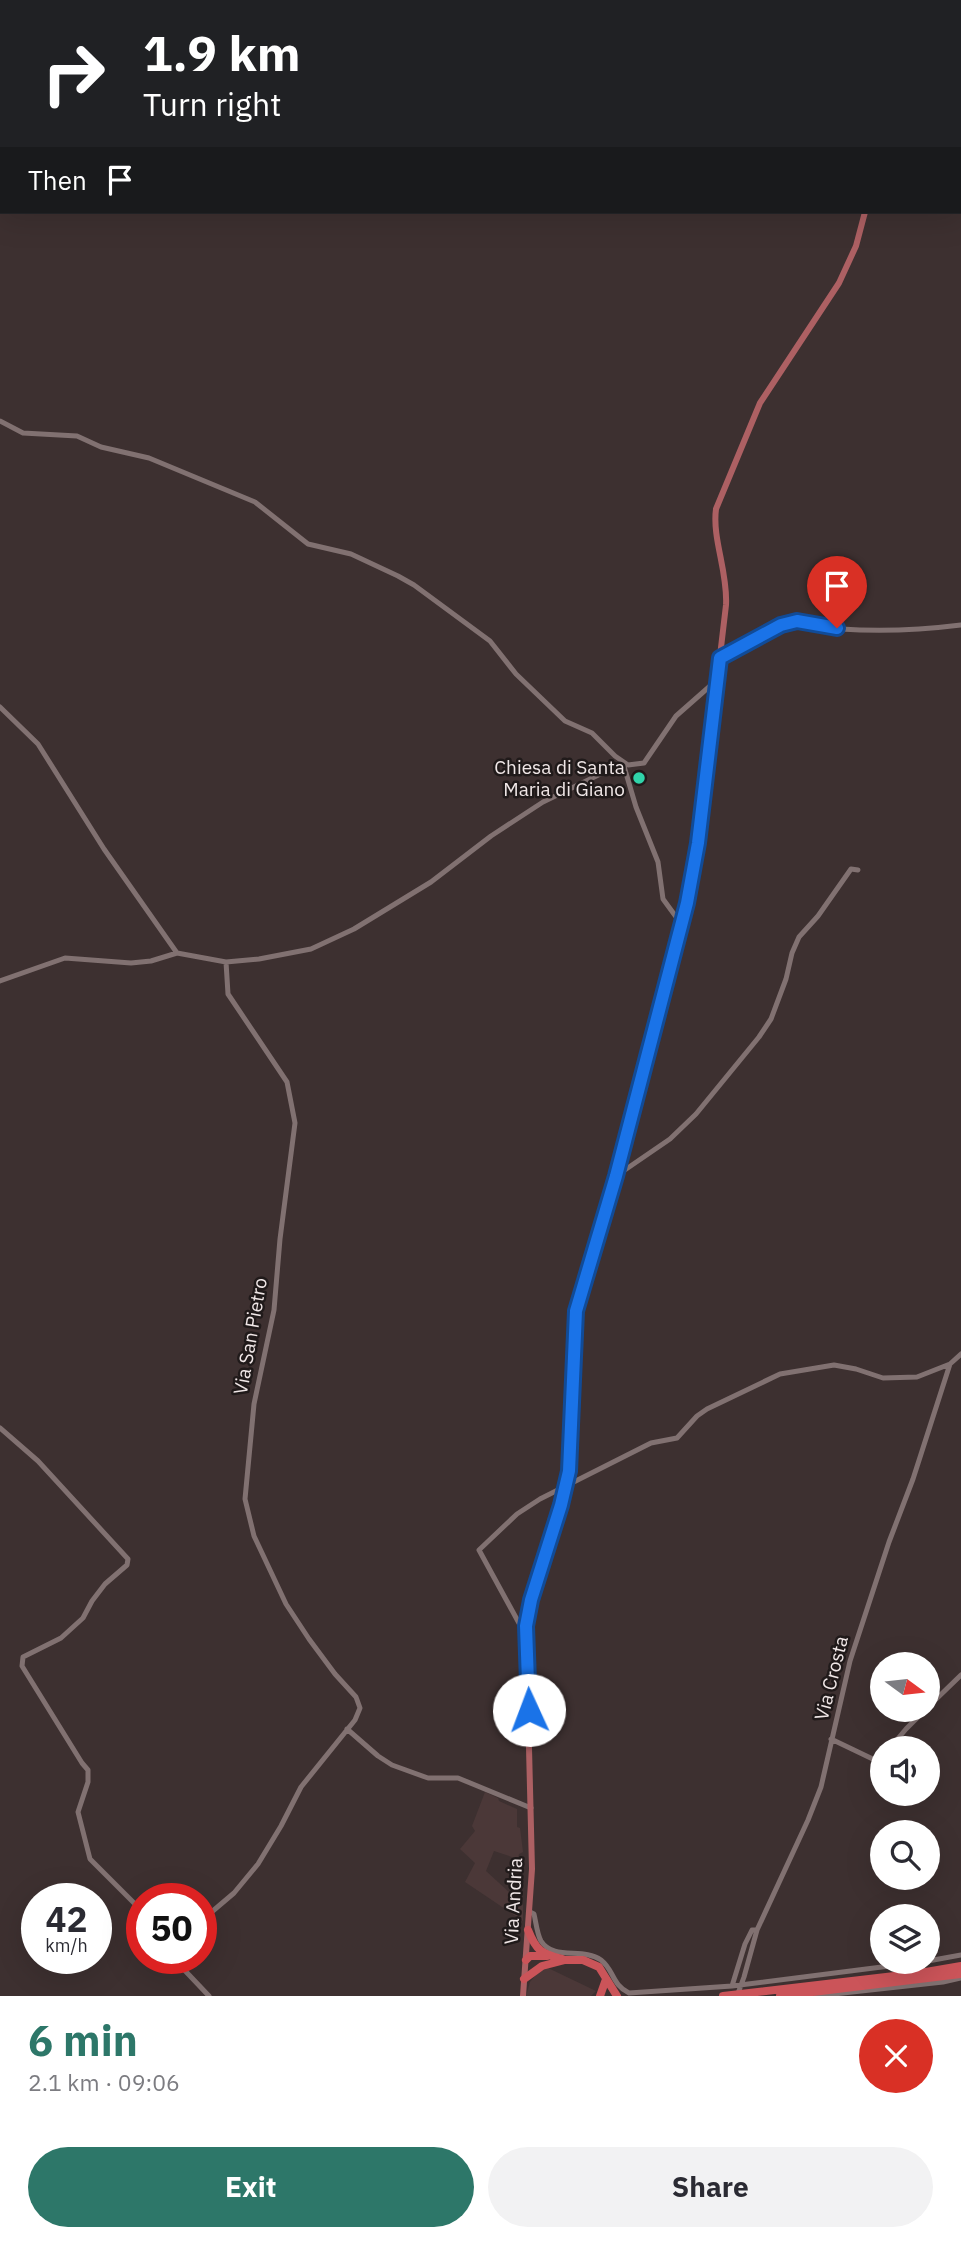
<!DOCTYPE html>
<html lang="en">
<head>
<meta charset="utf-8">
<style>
  :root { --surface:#fff; --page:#f2f2f3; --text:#2b2b33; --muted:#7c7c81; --accent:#2d7769 }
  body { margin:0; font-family:"IBM Plex Sans",sans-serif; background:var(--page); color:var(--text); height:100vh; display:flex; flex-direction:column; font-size:26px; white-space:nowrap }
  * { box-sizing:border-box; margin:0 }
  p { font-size:23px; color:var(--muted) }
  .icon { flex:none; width:38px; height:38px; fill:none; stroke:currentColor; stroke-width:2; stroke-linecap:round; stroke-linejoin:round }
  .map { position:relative; height:1996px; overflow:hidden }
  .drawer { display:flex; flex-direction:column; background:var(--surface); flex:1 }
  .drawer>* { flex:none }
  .hud { position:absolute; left:0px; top:0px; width:962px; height:214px; box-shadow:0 7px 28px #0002; background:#202124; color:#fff; overflow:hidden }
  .needle { width:46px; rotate:105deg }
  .controls { position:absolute; left:870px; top:1652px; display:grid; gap:14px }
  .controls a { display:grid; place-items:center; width:70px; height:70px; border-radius:50%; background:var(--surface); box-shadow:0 7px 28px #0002; font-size:35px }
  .speed { position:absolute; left:21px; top:1883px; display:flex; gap:14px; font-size:35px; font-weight:700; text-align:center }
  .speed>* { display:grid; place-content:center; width:91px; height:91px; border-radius:50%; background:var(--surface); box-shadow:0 7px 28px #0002; line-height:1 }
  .speed small { font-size:18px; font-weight:400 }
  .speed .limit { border:10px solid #d22; background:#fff; color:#111 }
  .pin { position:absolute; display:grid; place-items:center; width:60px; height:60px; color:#fff; margin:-72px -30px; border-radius:50% 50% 50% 0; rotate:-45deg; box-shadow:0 0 7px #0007 }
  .pin .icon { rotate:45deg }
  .me { position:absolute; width:77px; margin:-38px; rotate:358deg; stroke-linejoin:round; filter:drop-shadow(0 0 5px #0008) }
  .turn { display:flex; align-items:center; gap:24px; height:147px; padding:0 28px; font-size:32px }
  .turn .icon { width:91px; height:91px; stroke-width:2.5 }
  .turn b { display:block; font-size:49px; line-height:60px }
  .then { display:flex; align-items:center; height:66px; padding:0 28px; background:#0003; gap:14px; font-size:26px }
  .round { display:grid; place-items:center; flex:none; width:74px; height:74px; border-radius:37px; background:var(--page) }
  .overview { display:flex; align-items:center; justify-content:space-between; height:119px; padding:0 28px }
  h1 { font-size:42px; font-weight:700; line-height:52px; color:var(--accent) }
  .button { display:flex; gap:14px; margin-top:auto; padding:14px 28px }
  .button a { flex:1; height:80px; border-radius:42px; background:var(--accent); color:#fff; font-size:28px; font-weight:700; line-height:80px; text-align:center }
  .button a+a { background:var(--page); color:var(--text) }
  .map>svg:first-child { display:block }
</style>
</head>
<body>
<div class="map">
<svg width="961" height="1996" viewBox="0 0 961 1996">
  <rect width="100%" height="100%" fill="#3d3030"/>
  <!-- built -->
  <path fill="#4b3838" d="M485,1792L498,1798L499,1801L517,1809V1827L520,1828L523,1852L519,1854L518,1859L494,1851L486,1871L523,1905V1921L465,1882L475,1863L460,1849L475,1831L472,1826Z
    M546,1967L596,1991L591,1996H526L530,1982L538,1972Z"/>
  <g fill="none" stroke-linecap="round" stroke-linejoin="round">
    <!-- minor -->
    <path stroke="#817171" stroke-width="5" d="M235,0L237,2
      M925,2L926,0
      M0,421L23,433L77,436L101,447L149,458L255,502L308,544L351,554L398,576L414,585L490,641L516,674L565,721L592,733L615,756L628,765L644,763L676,716L718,679
      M720,658C742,647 770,627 793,622C802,620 829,628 841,629C882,632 921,630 961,625
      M0,707L38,744L104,849L177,953
      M0,981L65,958L131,963L151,961L177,953L226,962L259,959L311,949L354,929L431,882L491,836L543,802L623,763L636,807L658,862L663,899L682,925
      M616,1176L670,1139L696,1114L759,1037L771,1019L786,979L792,953L799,937L818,916L851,869L858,870
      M0,1428L38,1461L128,1559L127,1565L105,1584L92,1601L83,1618L61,1638L23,1657L22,1666L82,1763L88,1770V1782L78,1812L90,1859L135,1904L142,1916
      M526,1636L479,1550L517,1514L540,1499L651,1443L677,1438L697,1416L707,1409L780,1374L834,1365L856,1369L883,1378L917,1377L950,1364L961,1354
      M928,1707L961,1675
      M347,1729L378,1756L392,1765L428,1778H458L531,1808
      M831,1739L879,1762L882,1759
      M890,1748L906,1729L925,1710
      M530,1912L534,1914C536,1922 537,1934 541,1941C554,1961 583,1947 601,1960C614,1970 612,1985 629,1993L732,1986L921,1962
      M201,1921L234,1893L258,1864L281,1826L301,1787L355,1720L360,1708L356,1697L335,1674L309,1639L286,1604L254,1536L245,1499L254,1404L274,1310L280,1239L295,1123L287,1082L228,994L226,962
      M173,1958L209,1996
      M928,1961L961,1955
      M732,1986L745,1944L752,1930H757
      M737,1996L744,1977L757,1930L808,1820L821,1787L850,1661L889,1542L913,1479L950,1364
      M816,1996L943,1982L961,1978"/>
    <!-- major -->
    <path stroke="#ad6063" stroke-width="6" d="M868,0V2
      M523,1996L532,1869L526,1626L531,1599L561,1505L569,1471L575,1323L579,1298L616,1176L682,925L696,860L726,605C728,572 712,539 716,509L760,403L839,283L856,246L865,212"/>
    <!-- highway -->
    <path stroke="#cb5459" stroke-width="8" d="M528,1930C536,1950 541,1954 562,1959
      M526,1960L530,1956H547
      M524,1979L542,1966L565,1960H583L599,1967L617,1996
      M600,1996L606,1979
      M723,1996L920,1973L961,1966
      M780,1996L961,1974"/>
  </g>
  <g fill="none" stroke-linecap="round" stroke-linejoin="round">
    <!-- route casing -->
    <g stroke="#114b97" stroke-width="18">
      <path id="route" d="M529,1710L526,1626L531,1600L561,1505L569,1471L576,1311L616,1176L687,903L698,843L720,658L781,625L797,621L837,628"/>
    </g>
    <!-- route -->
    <use href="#route" stroke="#1a73e8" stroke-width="12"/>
  </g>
  <!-- markers -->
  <circle fill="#30d4aa" stroke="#201a1a" stroke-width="2.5" cx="639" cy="778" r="7"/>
  <g text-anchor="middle" stroke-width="5" stroke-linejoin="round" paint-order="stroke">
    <!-- poi labels -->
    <g font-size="19" fill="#f0e7e7" stroke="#201a1a" text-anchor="end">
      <text x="625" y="774">Chiesa di Santa<tspan x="625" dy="22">Maria di Giano</tspan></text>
    </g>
    <!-- street labels -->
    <g font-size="19" fill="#f0e7e7" stroke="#201a1a">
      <text transform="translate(250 1336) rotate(-80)" y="7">Via San Pietro</text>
      <text transform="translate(831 1678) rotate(-76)" y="7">Via Crosta</text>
      <text transform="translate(513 1901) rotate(-87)" y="7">Via Andria</text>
    </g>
  </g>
</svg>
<div class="controls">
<a><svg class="needle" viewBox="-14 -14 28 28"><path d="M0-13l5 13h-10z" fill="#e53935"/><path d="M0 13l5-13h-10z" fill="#7c7c81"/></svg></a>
<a><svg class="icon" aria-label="sound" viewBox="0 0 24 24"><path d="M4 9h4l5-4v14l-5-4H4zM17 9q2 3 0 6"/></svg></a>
<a><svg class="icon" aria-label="search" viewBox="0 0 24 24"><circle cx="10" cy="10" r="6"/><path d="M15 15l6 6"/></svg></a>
<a><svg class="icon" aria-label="layers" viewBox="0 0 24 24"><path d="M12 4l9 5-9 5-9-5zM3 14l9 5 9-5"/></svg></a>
</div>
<div class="speed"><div>42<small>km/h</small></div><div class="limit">50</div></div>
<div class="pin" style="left:837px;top:628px;background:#d93025"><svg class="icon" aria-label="arrive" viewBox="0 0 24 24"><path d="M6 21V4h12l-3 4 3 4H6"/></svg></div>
<svg class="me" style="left:529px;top:1710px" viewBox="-20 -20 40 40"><circle r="19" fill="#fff"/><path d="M0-13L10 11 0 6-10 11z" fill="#1a73e8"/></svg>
<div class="hud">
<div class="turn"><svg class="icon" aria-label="right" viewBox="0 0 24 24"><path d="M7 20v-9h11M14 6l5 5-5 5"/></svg><div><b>1.9 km</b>Turn right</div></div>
<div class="then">Then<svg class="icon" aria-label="arrive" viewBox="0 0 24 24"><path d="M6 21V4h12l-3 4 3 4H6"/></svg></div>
</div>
</div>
<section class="drawer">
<div class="overview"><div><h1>6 min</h1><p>2.1 km · 09:06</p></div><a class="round" style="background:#d93025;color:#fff"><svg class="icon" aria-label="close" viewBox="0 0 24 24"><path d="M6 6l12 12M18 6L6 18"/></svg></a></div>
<div class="button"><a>Exit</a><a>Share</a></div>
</section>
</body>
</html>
